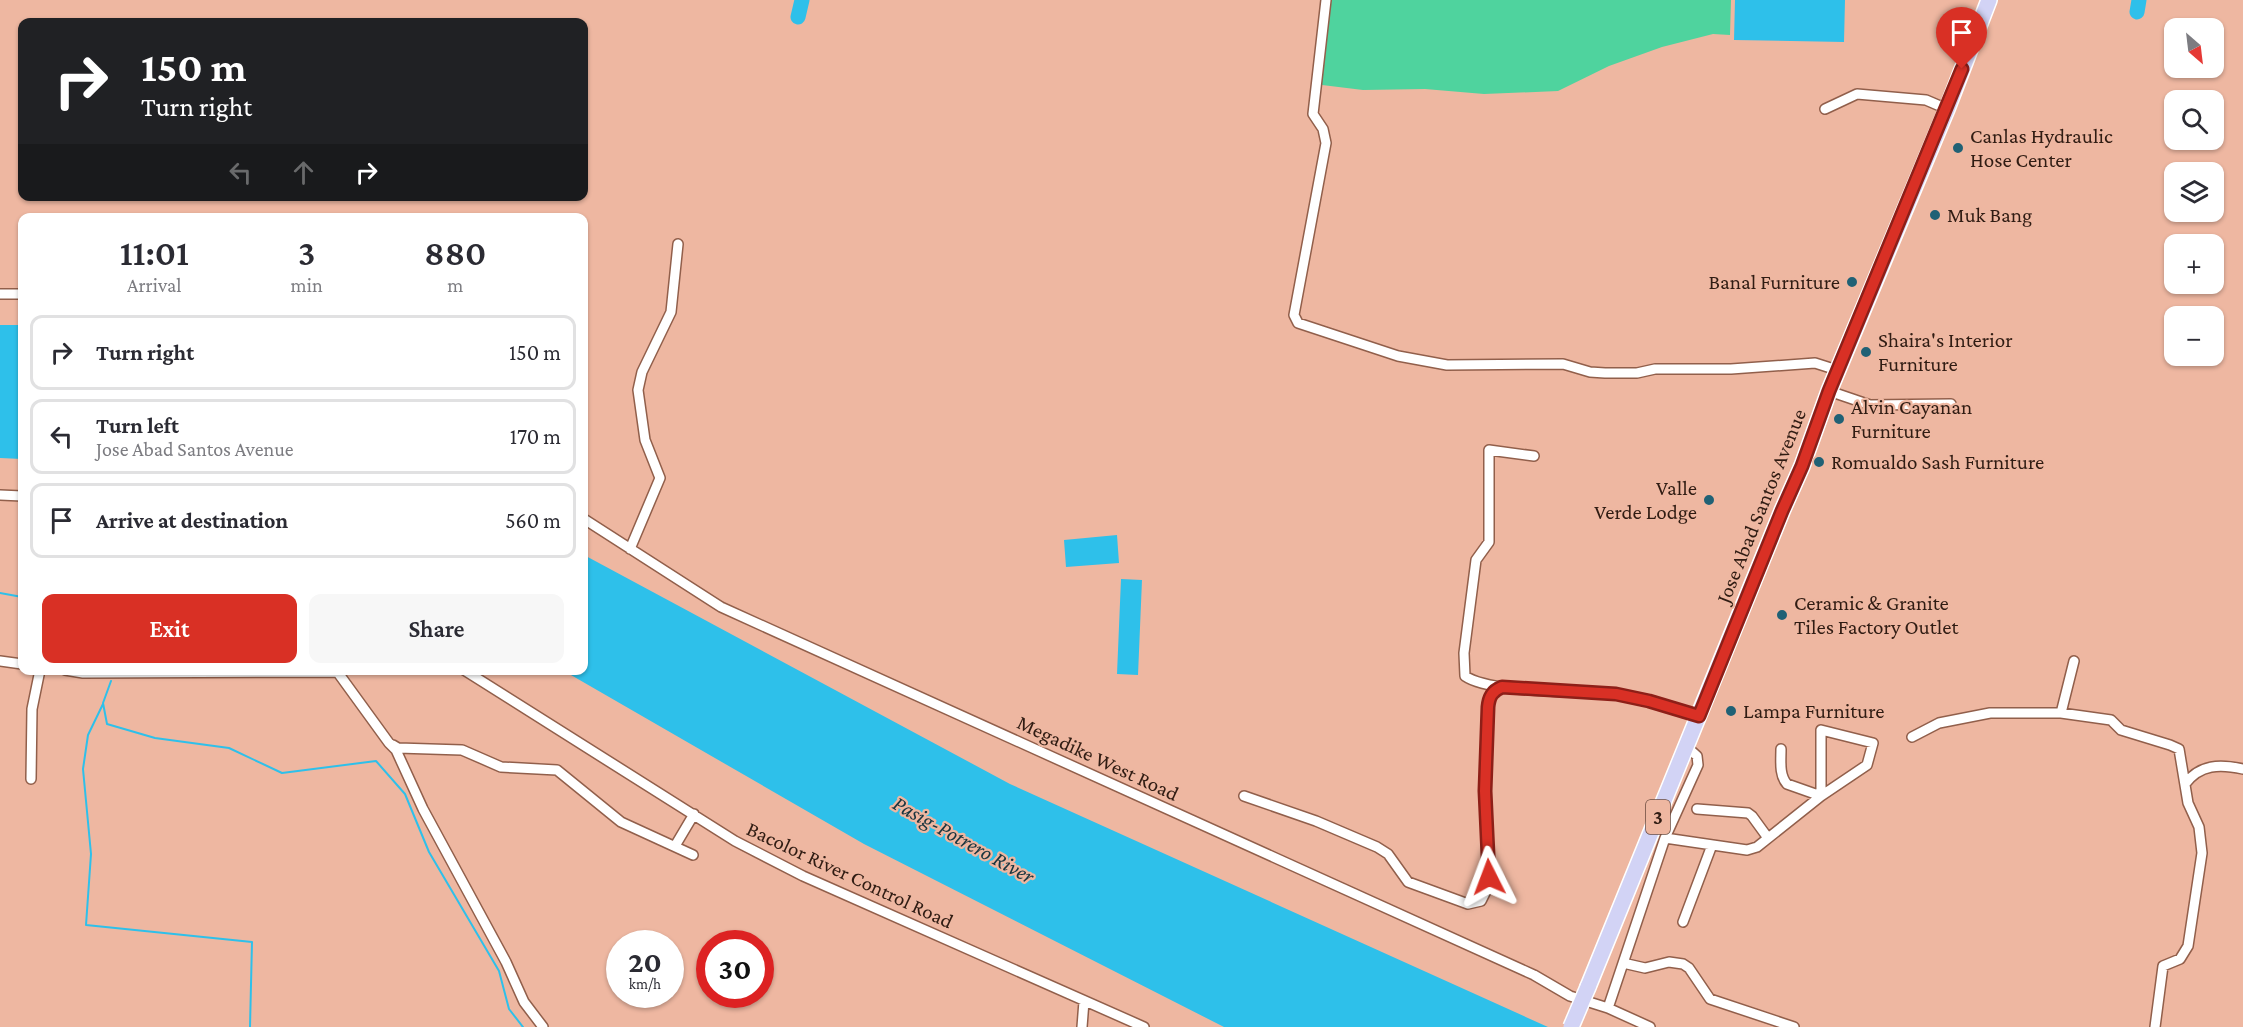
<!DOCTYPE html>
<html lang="en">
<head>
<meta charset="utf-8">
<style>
  :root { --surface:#fff; --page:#f7f7f7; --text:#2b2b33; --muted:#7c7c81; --line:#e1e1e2; --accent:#d93025 }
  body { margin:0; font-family:"Crimson Pro",serif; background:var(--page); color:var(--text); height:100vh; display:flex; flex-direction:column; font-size:22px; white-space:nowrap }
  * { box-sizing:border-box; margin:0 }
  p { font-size:20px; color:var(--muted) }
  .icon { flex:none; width:33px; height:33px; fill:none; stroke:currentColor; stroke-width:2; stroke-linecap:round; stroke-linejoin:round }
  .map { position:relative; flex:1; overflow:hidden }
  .sheet { position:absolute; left:18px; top:213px; width:570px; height:462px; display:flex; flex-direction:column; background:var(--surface); border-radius:12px; box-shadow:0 2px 4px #0004 }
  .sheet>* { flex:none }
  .top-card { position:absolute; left:18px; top:18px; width:570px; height:183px; border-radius:12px; box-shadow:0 2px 4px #0004; background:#202124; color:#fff; overflow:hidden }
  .needle { width:39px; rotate:152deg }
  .buttons { position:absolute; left:2164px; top:18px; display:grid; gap:12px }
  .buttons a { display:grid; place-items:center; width:60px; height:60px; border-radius:12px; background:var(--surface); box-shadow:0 2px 4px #0004; font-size:30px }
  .speed { position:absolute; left:606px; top:930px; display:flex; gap:12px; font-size:30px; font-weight:700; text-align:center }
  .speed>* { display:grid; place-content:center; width:78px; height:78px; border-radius:50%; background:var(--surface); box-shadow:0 2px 4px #0004; line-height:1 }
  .speed small { font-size:15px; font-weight:400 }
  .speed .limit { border:9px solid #d22; background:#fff; color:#111 }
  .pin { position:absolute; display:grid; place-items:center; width:51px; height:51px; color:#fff; margin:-62px -26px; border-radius:50% 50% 50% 0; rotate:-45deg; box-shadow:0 0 6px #0007 }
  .pin .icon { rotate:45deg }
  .me { position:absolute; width:66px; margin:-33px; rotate:357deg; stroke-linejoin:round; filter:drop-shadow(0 0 4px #0008) }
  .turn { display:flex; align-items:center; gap:21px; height:126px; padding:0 24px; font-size:27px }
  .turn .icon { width:78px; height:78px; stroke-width:2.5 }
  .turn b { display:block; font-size:42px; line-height:51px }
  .lanes { display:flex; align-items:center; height:57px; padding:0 24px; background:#0003; justify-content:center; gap:30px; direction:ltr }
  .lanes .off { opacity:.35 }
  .eta { display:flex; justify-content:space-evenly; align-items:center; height:102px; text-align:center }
  .eta b { font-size:36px; font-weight:600; line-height:42px }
  .button { display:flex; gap:12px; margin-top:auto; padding:12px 24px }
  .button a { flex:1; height:69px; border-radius:12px; background:var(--accent); color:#fff; font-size:24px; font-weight:600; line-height:69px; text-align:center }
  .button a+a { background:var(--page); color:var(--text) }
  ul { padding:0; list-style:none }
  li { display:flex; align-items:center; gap:18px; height:75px; margin:0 12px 9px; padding:0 12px; border:3px solid var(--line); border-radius:12px }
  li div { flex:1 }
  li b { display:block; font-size:22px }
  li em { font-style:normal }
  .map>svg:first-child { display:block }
</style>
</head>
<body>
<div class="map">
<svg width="2243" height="1027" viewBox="0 0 2243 1027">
  <rect width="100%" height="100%" fill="#eeb7a1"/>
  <!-- green -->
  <path fill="#4fd39e" d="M1327,0H1731L1730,35L1713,34L1662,47L1609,66L1558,91L1484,94L1425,89L1363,90L1314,84Z"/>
  <!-- water -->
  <path fill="#2ec0ea" d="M1735,0H1845L1844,42L1734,40Z
    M0,325H22V459L0,458Z
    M1117,535L1119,563L1066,567L1064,540Z
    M584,555L1010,784L1548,1027H1224L864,844L564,671L584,670Z
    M1121,579L1142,580L1138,675L1117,674Z"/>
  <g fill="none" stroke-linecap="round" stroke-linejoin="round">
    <!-- stream -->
    <path stroke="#2ec0ea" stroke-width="2" d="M0,593L22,597
      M111,681L103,703L107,724L155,738L229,748L282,773L376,761L405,794L429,852L499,971L509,1009L523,1027
      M103,704L88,735L83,769L91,854L86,925L252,942L250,1027"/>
    <!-- river -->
    <path stroke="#2ec0ea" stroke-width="15" d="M2137,12L2139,0
      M798,17L802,0"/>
    <!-- minor casing -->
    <g stroke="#915f4b" stroke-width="12">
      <path id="minor" d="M1326,0L1313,114L1323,129L1326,143L1294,315L1298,323L1398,356L1447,365L1563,364L1590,372L1605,373H1637L1655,369H1731L1815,363L1837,370
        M1825,109L1857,94L1926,100L1947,109
        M0,294H22
        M1829,391L1870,405L1951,404
        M1534,456L1489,450V542L1476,560L1464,653L1465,676C1491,694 1579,690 1615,694C1644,698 1672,708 1699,716
        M0,495L22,496
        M584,519L721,607L1534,975L1570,996L1608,1008L1650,1027
        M630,549L660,478L645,440L638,390L642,372L671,312L678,244
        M0,661L22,664
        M65,670L83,673L337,672
        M336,670L389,743L396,750L423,809L506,962L524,1002L543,1027
        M464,670L735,841L803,876L1144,1027
        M2061,713L2074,661
        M1912,737L1939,723L1990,713H2061L2111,720L2121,730L2170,745L2179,749L2188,803L2199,827L2202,853L2188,946L2180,959L2163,966L2155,1027
        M393,745L398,748L462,750L501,767L557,770L621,822L693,855
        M31,779L32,709L40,670
        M2185,784C2200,764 2220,764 2243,769
        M1244,796L1316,821L1377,847L1388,854L1408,882L1468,904L1481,901L1486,891L1489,877L1485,791L1488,707C1489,697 1492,691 1502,686
        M1697,809L1748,813L1752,816L1768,838
        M1665,838L1747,850L1757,847L1821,796L1867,765L1873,743L1821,730V796L1787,784C1779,775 1781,761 1781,749
        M675,846L694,814
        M1683,922L1712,845
        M1623,963L1645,968L1669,962L1683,964L1689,968L1710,999L1794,1027
        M1608,1008L1665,838L1698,765L1697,756L1687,747
        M1082,1027L1084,1001"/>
    </g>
    <!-- highway casing -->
    <g stroke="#fff" stroke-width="18">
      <path id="highway" d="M1588,987L1782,511L1802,466L1829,391L1947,109L1989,0"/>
    </g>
    <!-- minor -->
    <use href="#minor" stroke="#fff" stroke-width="9"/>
    <!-- highway -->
    <use href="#highway" stroke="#d2d3f5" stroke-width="15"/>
    <!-- highway-bridge casing -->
    <g stroke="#fff" stroke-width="18" stroke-linecap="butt">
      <path id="highway-bridge" d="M1571,1027L1588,987"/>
    </g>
    <!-- highway-bridge -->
    <use href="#highway-bridge" stroke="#d2d3f5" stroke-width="15"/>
  </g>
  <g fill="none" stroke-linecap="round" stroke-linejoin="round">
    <!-- route casing -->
    <g stroke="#8d1f18" stroke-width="15">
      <path id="route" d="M1489,877L1485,791L1488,707C1489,697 1492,691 1502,687L1616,694L1649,701L1699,716L1782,511L1802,466L1829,391L1962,69"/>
    </g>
    <!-- route -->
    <use href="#route" stroke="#d93025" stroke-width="10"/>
  </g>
  <!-- markers -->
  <g fill="#206175" stroke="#eeb7a1" stroke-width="2">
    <circle cx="1958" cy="148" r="6"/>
    <circle cx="1935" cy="215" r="6"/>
    <circle cx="1852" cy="282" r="6"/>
    <circle cx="1866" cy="352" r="6"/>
    <circle cx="1839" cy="419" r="6"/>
    <circle cx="1819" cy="462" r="6"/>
    <circle cx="1709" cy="500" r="6"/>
    <circle cx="1782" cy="615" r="6"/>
    <circle cx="1731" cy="711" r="6"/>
  </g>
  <g text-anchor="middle" stroke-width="4.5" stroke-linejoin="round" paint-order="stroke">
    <!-- shield labels -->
    <rect fill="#eeb7a1" stroke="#694a3e" stroke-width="1.5" x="1646" y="800" width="24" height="34" rx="4.5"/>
    <g font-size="20" font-weight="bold" fill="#301c13">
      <text x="1658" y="824">3</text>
    </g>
    <!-- poi labels -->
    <g font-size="21" fill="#301c13" stroke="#eeb7a1" text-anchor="start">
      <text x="1970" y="143">Canlas Hydraulic<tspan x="1970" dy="24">Hose Center</tspan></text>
      <text x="1947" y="222">Muk Bang</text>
      <text x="1840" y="289" text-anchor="end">Banal Furniture</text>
      <text x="1878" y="347">Shaira's Interior<tspan x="1878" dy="24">Furniture</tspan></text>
      <text x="1851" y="414">Alvin Cayanan<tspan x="1851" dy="24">Furniture</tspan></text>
      <text x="1831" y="469">Romualdo Sash Furniture</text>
      <text x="1697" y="495" text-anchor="end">Valle<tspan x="1697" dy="24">Verde Lodge</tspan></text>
      <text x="1794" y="610">Ceramic &amp; Granite<tspan x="1794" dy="24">Tiles Factory Outlet</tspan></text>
      <text x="1743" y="718">Lampa Furniture</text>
    </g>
    <!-- street labels -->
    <g font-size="21" fill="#301c13" stroke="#eeb7a1">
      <text transform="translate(1761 506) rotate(-68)" y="7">Jose Abad Santos Avenue</text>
      <text transform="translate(1098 758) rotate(25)" y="7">Megadike West Road</text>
      <text transform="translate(850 875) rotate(25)" y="7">Bacolor River Control Road</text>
    </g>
    <!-- water labels -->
    <g font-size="22" font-style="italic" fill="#19353f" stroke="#eeb7a1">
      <text transform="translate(964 839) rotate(29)" y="8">Pasig-Potrero River</text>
    </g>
  </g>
</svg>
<div class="buttons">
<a><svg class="needle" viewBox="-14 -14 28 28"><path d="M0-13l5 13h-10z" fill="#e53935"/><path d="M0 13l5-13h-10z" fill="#7c7c81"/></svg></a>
<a><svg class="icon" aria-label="search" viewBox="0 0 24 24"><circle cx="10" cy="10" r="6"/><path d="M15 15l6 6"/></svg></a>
<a><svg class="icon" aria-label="layers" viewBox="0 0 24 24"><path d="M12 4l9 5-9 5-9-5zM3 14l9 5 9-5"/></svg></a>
<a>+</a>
<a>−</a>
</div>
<div class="speed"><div>20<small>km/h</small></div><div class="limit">30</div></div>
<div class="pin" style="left:1962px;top:69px;background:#d93025"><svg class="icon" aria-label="arrive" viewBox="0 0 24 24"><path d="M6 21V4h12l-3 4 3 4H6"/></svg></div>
<svg class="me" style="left:1489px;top:877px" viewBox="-20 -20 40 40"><path d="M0-17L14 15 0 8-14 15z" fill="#d93025" stroke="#fff" stroke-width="4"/></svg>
<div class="top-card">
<div class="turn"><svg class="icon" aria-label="right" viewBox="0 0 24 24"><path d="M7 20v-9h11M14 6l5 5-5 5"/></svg><div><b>150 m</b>Turn right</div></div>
<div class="lanes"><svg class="icon off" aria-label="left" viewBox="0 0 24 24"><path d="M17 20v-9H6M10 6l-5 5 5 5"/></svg><svg class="icon off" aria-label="ahead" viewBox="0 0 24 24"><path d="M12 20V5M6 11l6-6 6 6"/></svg><svg class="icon" aria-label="right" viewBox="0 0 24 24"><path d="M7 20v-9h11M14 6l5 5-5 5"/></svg></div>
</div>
<section class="sheet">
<div class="eta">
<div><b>11:01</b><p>Arrival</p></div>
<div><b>3</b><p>min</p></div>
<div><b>880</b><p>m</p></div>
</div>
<ul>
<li><svg class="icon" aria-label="right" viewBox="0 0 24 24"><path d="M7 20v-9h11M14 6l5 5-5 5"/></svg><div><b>Turn right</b></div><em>150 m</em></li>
<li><svg class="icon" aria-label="left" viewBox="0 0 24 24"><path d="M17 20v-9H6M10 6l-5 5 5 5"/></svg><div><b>Turn left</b><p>Jose Abad Santos Avenue</p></div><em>170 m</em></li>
<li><svg class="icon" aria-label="arrive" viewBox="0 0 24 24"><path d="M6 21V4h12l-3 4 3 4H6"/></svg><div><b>Arrive at destination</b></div><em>560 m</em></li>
</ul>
<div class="button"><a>Exit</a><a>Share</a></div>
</section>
</div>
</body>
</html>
